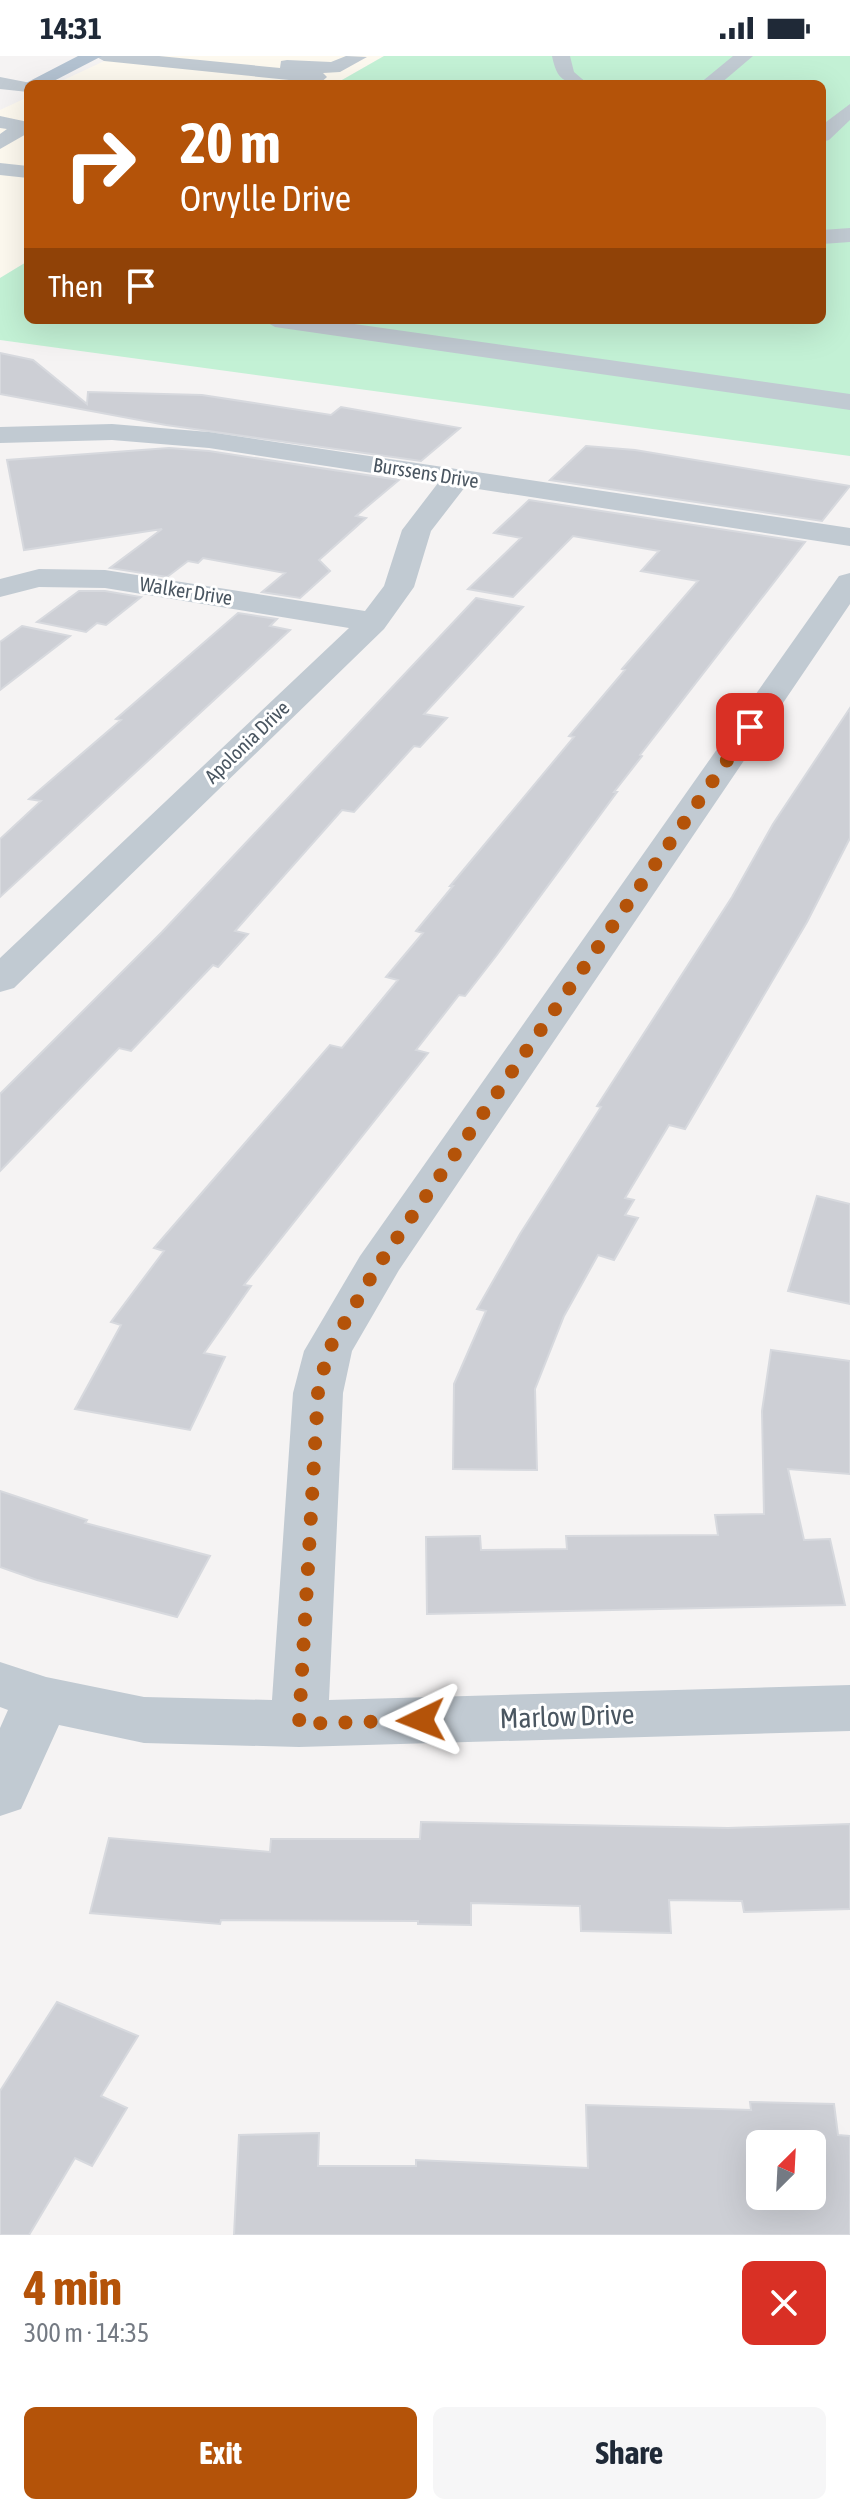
<!DOCTYPE html>
<html lang="en">
<head>
<meta charset="utf-8">
<style>
  :root { --surface:#fff; --page:#f6f6f7; --text:#1f2937; --muted:#747a83; --accent:#b45309 }
  body { margin:0; font-family:"Asap Condensed",sans-serif; background:var(--page); color:var(--text); height:100vh; display:flex; flex-direction:column; font-size:30px; white-space:nowrap }
  * { box-sizing:border-box; margin:0 }
  p { font-size:26px; color:var(--muted) }
  .icon { flex:none; width:44px; height:44px; fill:none; stroke:currentColor; stroke-width:2; stroke-linecap:round; stroke-linejoin:round }
  .map { position:relative; height:2179px; overflow:hidden }
  .side { display:flex; flex-direction:column; background:var(--surface); flex:1 }
  .side>* { flex:none }
  .banner { position:absolute; left:24px; top:24px; width:802px; height:244px; border-radius:12px; box-shadow:0 8px 32px #0002; background:#b45309; color:#fff; overflow:hidden }
  .needle { width:52px; rotate:24deg }
  .tools { position:absolute; left:746px; top:2074px; display:grid; gap:16px }
  .tools a { display:grid; place-items:center; width:80px; height:80px; border-radius:12px; background:var(--surface); box-shadow:0 8px 32px #0002; font-size:40px }
  .pin { position:absolute; display:grid; place-items:center; width:68px; height:68px; color:#fff; margin:-34px; border-radius:16px; box-shadow:0 4px 12px #0006 }
  .me { position:absolute; width:88px; margin:-44px; rotate:268deg; stroke-linejoin:round; filter:drop-shadow(0 0 6px #0008) }
  .turn { display:flex; align-items:center; gap:28px; height:168px; padding:0 24px; font-size:36px }
  .turn .icon { width:104px; height:104px; stroke-width:2.5 }
  .turn b { display:block; font-size:56px; line-height:68px }
  .then { display:flex; align-items:center; height:76px; padding:0 24px; background:#0003; gap:16px; font-size:30px }
  .round { display:grid; place-items:center; flex:none; width:84px; height:84px; border-radius:12px; background:var(--page) }
  .headline { display:flex; align-items:center; justify-content:space-between; height:136px; padding:0 24px }
  h1 { font-size:48px; font-weight:700; line-height:60px; color:var(--accent) }
  .action { display:flex; gap:16px; margin-top:auto; padding:16px 24px }
  .action a { flex:1; height:92px; border-radius:12px; background:var(--accent); color:#fff; font-size:32px; font-weight:700; line-height:92px; text-align:center }
  .action a+a { background:var(--page); color:var(--text) }
  .status { display:flex; justify-content:space-between; align-items:center; height:56px; padding:0 40px; background:var(--surface); direction:ltr }
  .status svg { height:22px; fill:currentColor }
  .map>svg:first-child { display:block }
</style>
</head>
<body>
<div class="status"><b>14:31</b><svg viewBox="0 0 49 12"><path d="M0 12V9h3v3zM5 12V6h3v6zM10 12V3h3v9zM15 12V0h3v12zM26 1h20v11H26zM47 4h2v5h-2z"/></svg></div>
<div class="map">
<svg width="850" height="2179" viewBox="0 0 850 2179">
  <rect width="100%" height="100%" fill="#f5f3f3"/>
  <!-- commercial -->
  <path fill="#fdf9ef" d="M115,0H384L335,28H55Z
    M28,41V205L0,222V54Z"/>
  <!-- green -->
  <path fill="#c3f1d5" d="M384,0H850V400L0,284V222L28,205V264H822V28H335Z"/>
  <!-- building -->
  <path fill="#cdcfd5" stroke="#d7d9de" stroke-width="2" fill-rule="evenodd" d="M0,297L33,304L87,348L88,336L202,339L331,359L341,351L460,372L421,405L166,369L0,338Z
    M586,390L635,394L850,430L822,465L550,424Z
    M169,392L209,395L399,424L356,460L366,462L319,504L330,515L300,542L262,536L285,517L203,502L198,507L188,505L167,521L110,512L162,473L24,494L7,404Z
    M529,444L805,486L640,699L642,700L614,736H617L496,900L465,940L459,939L416,994L428,997L244,1229L251,1230L204,1297L225,1301L190,1374L75,1353L121,1269L111,1266L164,1195L154,1192L330,989L342,992L398,924L386,921L423,877L416,875L453,830H450L574,681L569,680L625,614L622,613L698,525L641,515L659,495L573,480L513,541L468,533L521,482L494,477Z
    M79,535H105L141,541L106,569L97,567L86,576L37,566Z
    M476,542L523,551L424,658L447,662L420,691L414,690L354,756L342,754L235,875L248,878L218,911L213,909L131,995L119,992L0,1115V1038L162,876Z
    M238,557L277,563L270,570L290,574L0,841V783L41,745L29,743L121,664L116,663Z
    M22,570L70,580L0,634V586Z
    M850,652V782L807,866L685,1073L669,1069L625,1142L634,1144L625,1159L638,1162L614,1204L598,1199L564,1260L535,1333L537,1414L453,1413L454,1328L486,1255L477,1253L520,1178L601,1051L597,1050L732,841L773,768Z
    M817,1140L850,1148V1248L788,1235Z
    M771,1294L850,1305V1418L788,1413L804,1484L830,1483L845,1549L427,1558L426,1481L480,1480L481,1494L567,1493L566,1480L718,1479L715,1459L764,1458L762,1355Z
    M0,1435L87,1464L85,1467L210,1500L177,1561L37,1524L0,1511Z
    M421,1766L728,1772L850,1768V1853L744,1856L742,1845L669,1844L671,1877L581,1875L580,1850L471,1847V1869L418,1868V1865L221,1864L220,1868L90,1857L109,1782L270,1796L271,1783H420Z
    M57,1946L138,1980L101,2040L127,2052L92,2110L75,2102L29,2179H0V2035Z
    M750,2046L834,2048L838,2079L850,2080V2179H234L239,2079L319,2077L318,2110H416V2104L588,2112L586,2049L751,2054ZM760,2088H812V2140H760Z"/>
  <g fill="none" stroke-linecap="round" stroke-linejoin="round">
    <!-- minor -->
    <path fill="#c1cad2" fill-rule="evenodd" d="M95,0H159L280,12L281,5L287,4L331,6L346,0L367,1L340,16L323,17L327,21L319,28H297L299,25L104,5Z
      M552,0H570L574,16L588,28C564,28 557,24 552,0Z
      M733,0H753L720,28H699Z
      M0,21L36,28H28V36L0,33Z
      M850,48V64L829,84L822,86V69Z
      M0,60L28,66V77L0,93V78L7,73L0,72Z
      M0,107L28,110V122L0,119Z
      M850,172V186L822,188V174Z
      M263,264H326L850,338V354L275,271Z
      M112,368L209,376L850,472V490L465,431L431,475L414,531L384,573L14,932L0,936V902L349,572L105,532L39,531L0,541V523L39,513L105,514L365,555L384,530L402,474L438,427L209,392L112,384L0,387V371Z
      M850,517V548L399,1214L352,1295L343,1337L329,1644L850,1629V1675L299,1691L144,1687L59,1669L21,1753L0,1760V1672L8,1654L0,1651V1606L46,1621L144,1641L272,1644L293,1337L304,1295L360,1200L839,520Z"/>
    <!-- major -->
    <path fill="#b3c2d1" fill-rule="evenodd" d="M78,0H102L48,28H28V32L24,28Z"/>
  </g>
  <g fill="none" stroke-linecap="round" stroke-linejoin="round">
    <!-- route -->
    <path stroke="#b45309" stroke-width="14" stroke-dasharray="0 25.2" d="M421,1664L299,1668L318,1337L328,1295L377,1211L750,671"/>
  </g>
  <g text-anchor="middle" stroke-width="6" stroke-linejoin="round" paint-order="stroke">
    <!-- far-street labels -->
    <g font-size="20" fill="#4a5661" stroke="#fff">
      <text transform="translate(426 417) rotate(9)" y="7">Burssens Drive</text>
      <text transform="translate(186 535) rotate(9)" y="7">Walker Drive</text>
      <text transform="translate(247 686) rotate(-44)" y="7">Apolonia Drive</text>
    </g>
    <!-- near-street labels -->
    <g font-size="28" fill="#4a5661" stroke="#fff">
      <text transform="translate(567 1660) rotate(-2)" y="10">Marlow Drive</text>
    </g>
  </g>
</svg>
<div class="tools">
<a><svg class="needle" viewBox="-14 -14 28 28"><path d="M0-13l5 13h-10z" fill="#e53935"/><path d="M0 13l5-13h-10z" fill="#747a83"/></svg></a>
</div>
<div class="pin" style="left:750px;top:671px;background:#d93025"><svg class="icon" aria-label="arrive" viewBox="0 0 24 24"><path d="M6 21V4h12l-3 4 3 4H6"/></svg></div>
<svg class="me" style="left:421px;top:1664px" viewBox="-20 -20 40 40"><path d="M0-17L14 15 0 8-14 15z" fill="#b45309" stroke="#fff" stroke-width="4"/></svg>
<div class="banner">
<div class="turn"><svg class="icon" aria-label="right" viewBox="0 0 24 24"><path d="M7 20v-9h11M14 6l5 5-5 5"/></svg><div><b>20 m</b>Orvylle Drive</div></div>
<div class="then">Then<svg class="icon" aria-label="arrive" viewBox="0 0 24 24"><path d="M6 21V4h12l-3 4 3 4H6"/></svg></div>
</div>
</div>
<section class="side">
<div class="headline"><div><h1>4 min</h1><p>300 m · 14:35</p></div><a class="round" style="background:#d93025;color:#fff"><svg class="icon" aria-label="close" viewBox="0 0 24 24"><path d="M6 6l12 12M18 6L6 18"/></svg></a></div>
<div class="action"><a>Exit</a><a>Share</a></div>
</section>
</body>
</html>
